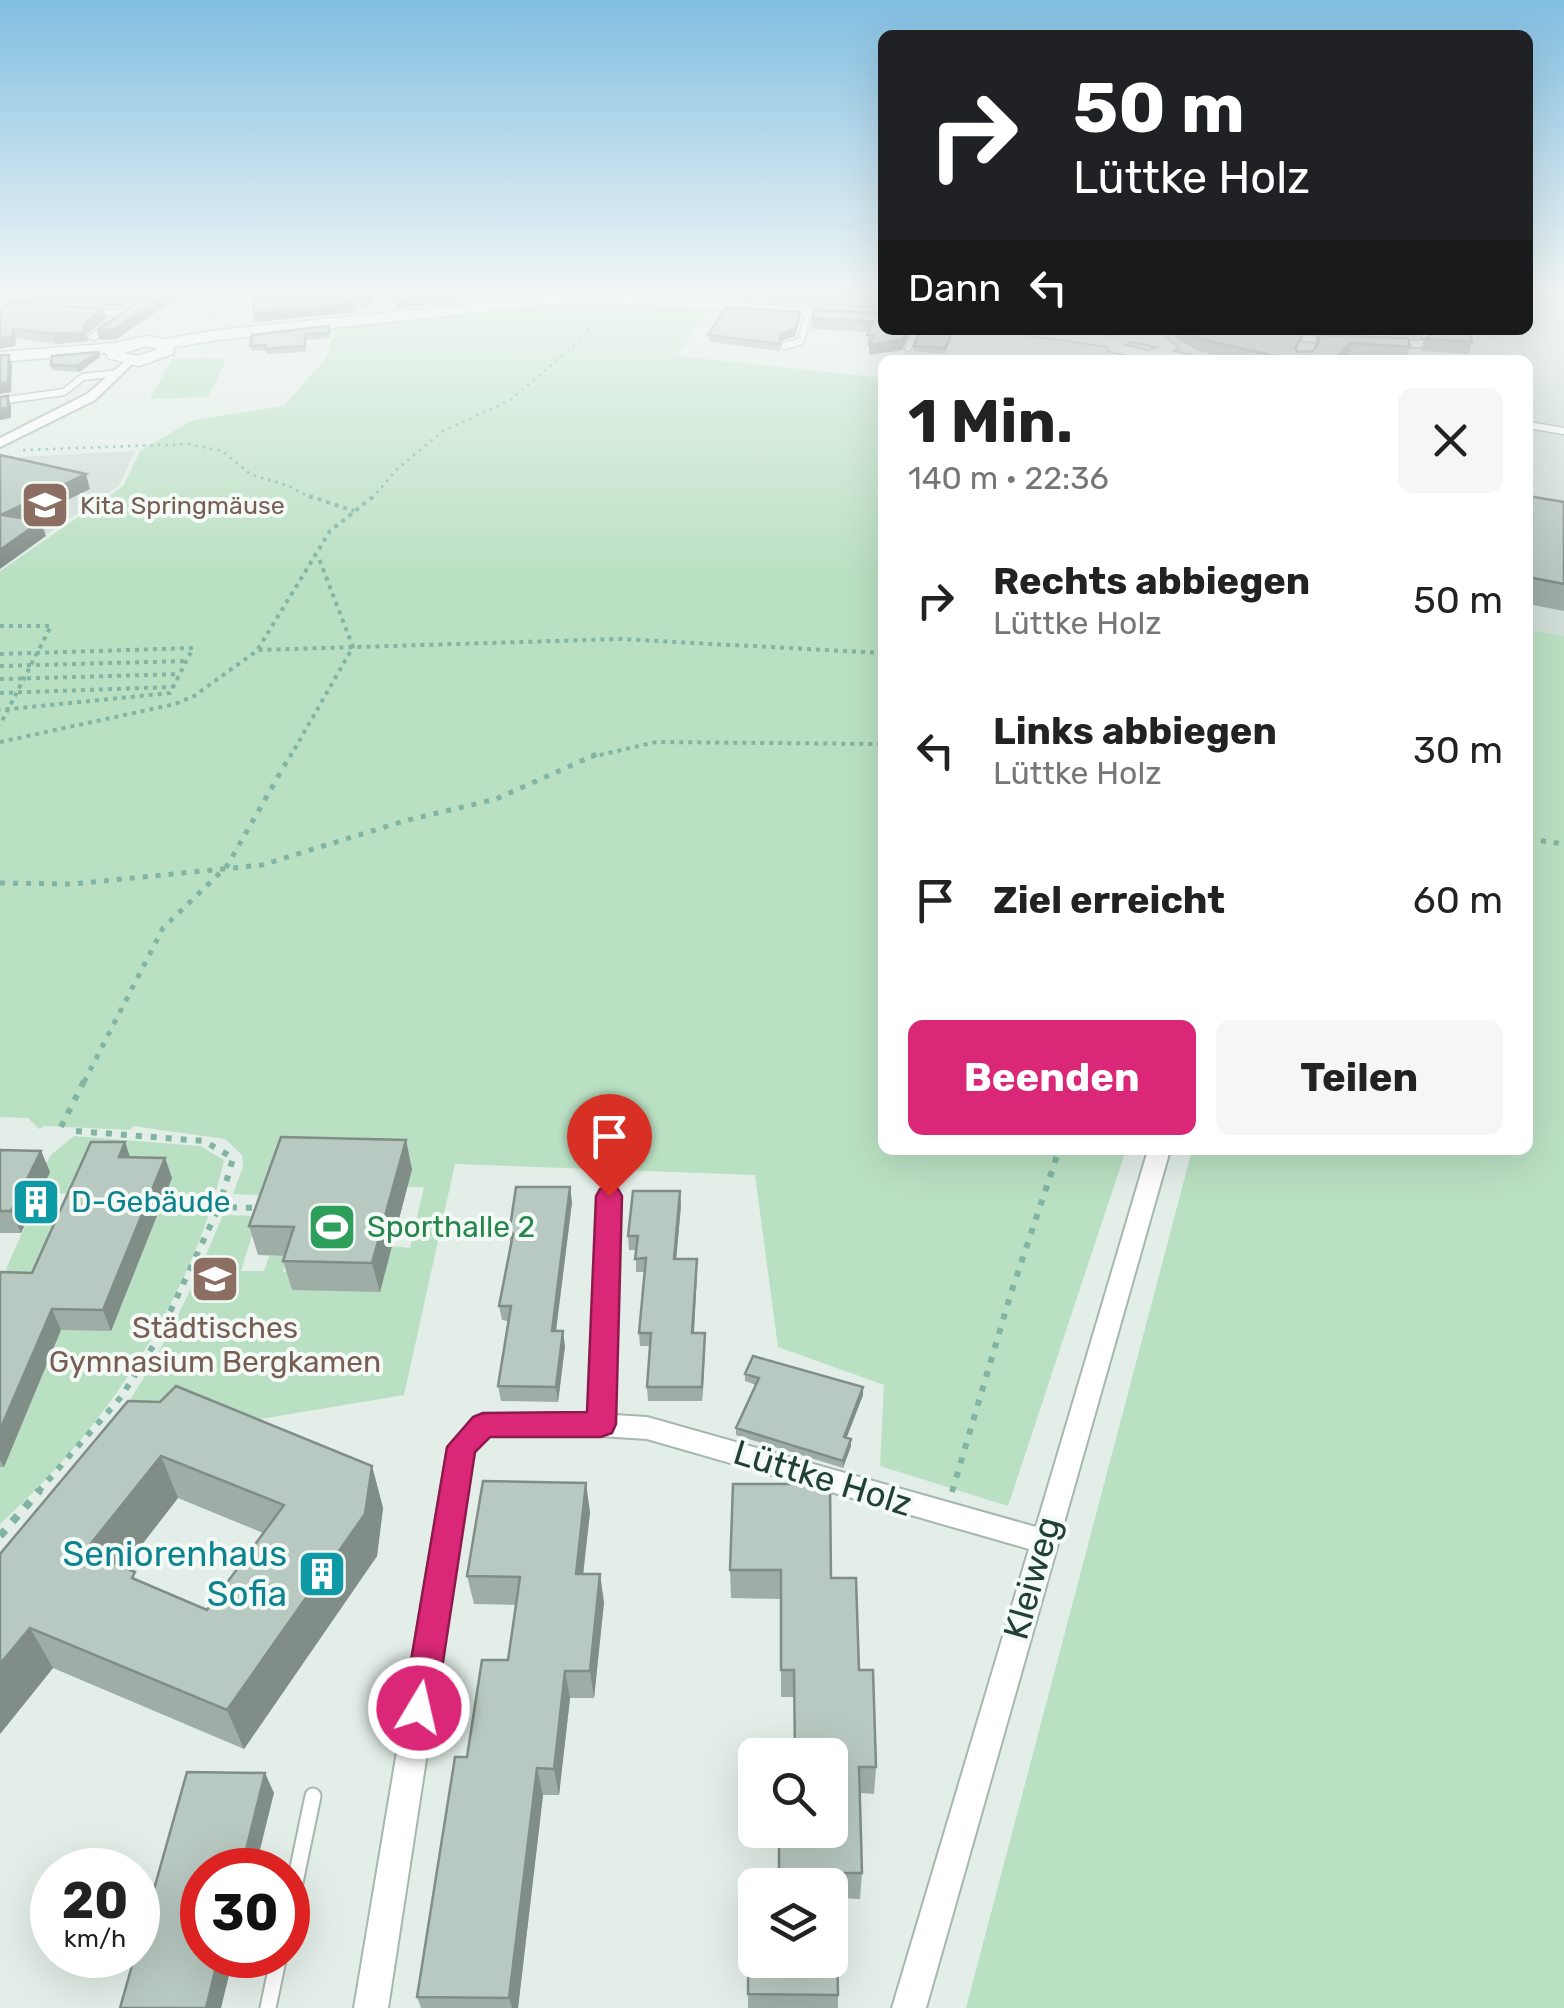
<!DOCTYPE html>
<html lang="de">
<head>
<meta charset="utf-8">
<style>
  :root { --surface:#fff; --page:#f6f6f6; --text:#222; --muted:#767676; --accent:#db2777 }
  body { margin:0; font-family:Rubik,sans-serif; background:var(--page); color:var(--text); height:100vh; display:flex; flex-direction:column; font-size:38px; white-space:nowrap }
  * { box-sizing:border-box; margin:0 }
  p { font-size:32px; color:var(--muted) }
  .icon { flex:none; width:55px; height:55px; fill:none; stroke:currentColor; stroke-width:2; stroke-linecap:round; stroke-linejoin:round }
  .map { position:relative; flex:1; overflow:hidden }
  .panel { position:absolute; left:878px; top:355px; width:655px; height:800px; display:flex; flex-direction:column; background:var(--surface); border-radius:15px; box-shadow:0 10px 40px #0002 }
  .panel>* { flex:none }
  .top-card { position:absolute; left:878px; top:30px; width:655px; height:305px; border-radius:15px; box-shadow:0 10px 40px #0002; background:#202124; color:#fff; overflow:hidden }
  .buttons { position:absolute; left:738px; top:1738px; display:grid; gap:20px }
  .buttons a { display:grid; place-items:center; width:110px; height:110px; border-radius:15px; background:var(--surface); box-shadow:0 10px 40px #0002; font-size:50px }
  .speed { position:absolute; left:30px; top:1848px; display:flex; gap:20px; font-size:50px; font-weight:700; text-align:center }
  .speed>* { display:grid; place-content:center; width:130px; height:130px; border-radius:50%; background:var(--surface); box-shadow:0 10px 40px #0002; line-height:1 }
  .speed small { font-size:25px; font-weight:400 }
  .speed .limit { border:15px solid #d22; background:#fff; color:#111 }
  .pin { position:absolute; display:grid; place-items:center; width:85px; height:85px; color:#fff; margin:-102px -42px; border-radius:50% 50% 50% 0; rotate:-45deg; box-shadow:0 0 10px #0007 }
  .pin .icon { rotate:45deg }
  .me { position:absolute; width:110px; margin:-55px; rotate:9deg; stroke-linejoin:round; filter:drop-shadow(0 0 8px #0008) }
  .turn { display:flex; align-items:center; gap:35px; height:210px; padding:0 30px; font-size:45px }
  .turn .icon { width:130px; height:130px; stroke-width:2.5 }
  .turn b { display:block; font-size:70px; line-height:85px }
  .then { display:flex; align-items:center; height:95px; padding:0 30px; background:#0003; gap:20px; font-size:38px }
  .round { display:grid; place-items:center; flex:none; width:105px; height:105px; border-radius:15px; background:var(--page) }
  .overview { display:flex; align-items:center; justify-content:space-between; height:170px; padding:0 30px }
  h1 { font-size:60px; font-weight:700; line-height:75px }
  .action { display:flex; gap:20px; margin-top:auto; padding:20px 30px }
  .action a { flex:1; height:115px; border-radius:15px; background:var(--accent); color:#fff; font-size:40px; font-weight:700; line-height:115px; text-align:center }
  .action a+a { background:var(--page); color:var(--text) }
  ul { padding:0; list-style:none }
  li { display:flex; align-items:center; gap:30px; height:150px; padding:0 30px }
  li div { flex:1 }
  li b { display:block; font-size:38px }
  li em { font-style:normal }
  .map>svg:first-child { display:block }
</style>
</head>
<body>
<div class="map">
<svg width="1564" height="2008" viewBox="0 0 1564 2008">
  <rect width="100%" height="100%" fill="#e3eee8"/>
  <!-- built -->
  <path fill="#d1ded7" d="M1528,293H1564V636L1528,629V360H1519L1512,330H1528Z
    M135,451L119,486L47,534L0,524V458Z"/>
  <!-- green -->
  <path fill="#bae0c3" d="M590,300L709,307L677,356L882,378V1150H1126L1008,1506L880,1466L884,1385L778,1347L755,1175L455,1164L404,1395L98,1446C152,1374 189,1298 223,1215L258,1216L241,1271H264L269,1256H287L283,1272H297L391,1246L410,1248L424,1187H407L411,1170L279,1196L233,1194L243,1167L242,1155L225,1139L133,1126L130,1130L45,1126L39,1129L28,1118L0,1117V571L123,486L140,451L193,420L284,406L326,358L336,327Z
    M227,358L208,397L150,399L172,359Z
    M1528,629L1564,636V2008H966L1192,1150H1528Z
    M74,1136L200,1146L224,1160C193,1298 104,1431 0,1524V1467L4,1466L69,1311L86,1194L40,1193L49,1173L41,1172L51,1155Z
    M32,1211H78L33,1310L2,1278Z"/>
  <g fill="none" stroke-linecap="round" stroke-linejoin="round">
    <!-- lane-far1 casing -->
    <g stroke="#a5b7af" stroke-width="9">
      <path id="lane-far1" d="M760,307L769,293
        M785,346L800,342L810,311
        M908,348L916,330
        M0,401L64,392L83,377L119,373
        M1528,425L1564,431"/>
    </g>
    <!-- lane casing -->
    <g stroke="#a5b7af" stroke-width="19">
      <path id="lane" d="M288,1916L313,1796
        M268,2008L279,1955"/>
    </g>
    <!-- street casing -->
    <g stroke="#a5b7af" stroke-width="4">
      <path id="street" d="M148,293H160L94,340L88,337L90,335L116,316L73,310L78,307L124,311Z
        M0,301L39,307L34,310L0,307Z
        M1421,330H1431L1435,339L1421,347L1383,346L1377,343L1383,340L1419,341L1423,338Z
        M1306,336L1344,337L1350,340L1344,343L1302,341V337Z
        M1166,350L1200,358L1202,360L1162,355V351Z
        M129,358L135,361L133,363L95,400L0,447V438L87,394Z
        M1148,1150H1170L926,2008H892L1029,1549L647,1439L553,1433L489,1436L473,1452L388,2008H354L448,1447L474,1417L483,1414H589L598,1196L601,1190H617L620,1196L614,1415L647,1417L1036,1527Z"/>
    </g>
    <!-- secondary casing -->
    <g stroke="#a0bab0" stroke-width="3">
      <path id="secondary" d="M580,293L882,313V321L585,301L218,340L174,347L173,354L139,366L108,358L106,353L0,362V352L116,343L146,336L165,339L218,330ZM146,346L159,349L138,356L124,353Z
        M1021,330H1062L1113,337L1130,331L1161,334L1178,348L1152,360L1110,351L1107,346L1029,335ZM1132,341L1160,347L1148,351L1123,345Z"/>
    </g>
    <!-- path-far4 -->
    <path stroke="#81b4a2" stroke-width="2.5" stroke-dasharray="2.5 5" stroke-linecap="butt" d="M213,317L234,293
      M23,450L188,444L222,451L250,474L289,486L313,499
      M372,499L396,470L443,431L509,401L588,334L589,313"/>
    <!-- path-far3 -->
    <path stroke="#81b4a2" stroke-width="4" stroke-dasharray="4 5" stroke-linecap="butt" d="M309,496L354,511
      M0,626H51L0,725
      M258,649L330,531L374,496
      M0,654L193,648L170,693L0,710
      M0,666L187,661
      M0,679L180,674
      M0,693L172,687
      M0,742L175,704L194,696L258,650L620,639L882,653
      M290,757L353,647L318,556
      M591,757L656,742L882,744"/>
    <!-- path-far2 -->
    <path stroke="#81b4a2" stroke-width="5" stroke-dasharray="5 8" stroke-linecap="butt" d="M1528,839L1564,844
      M0,883L73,884L262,865L404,821L496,799L597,754
      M84,1082L163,928L227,866L291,754"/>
    <!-- path-far1 -->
    <path stroke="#81b4a2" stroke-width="6" stroke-dasharray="6 9" stroke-linecap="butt" d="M61,1127L85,1079
      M76,1131L204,1141L233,1158L219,1207L258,1208
      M38,1492L121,1397L157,1340L219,1207
      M952,1492L1011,1293L1059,1150"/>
    <!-- path -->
    <path stroke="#81b4a2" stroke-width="8" stroke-dasharray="8 11" stroke-linecap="butt" d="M0,1536L40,1490"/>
    <!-- lane-far1 -->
    <use href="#lane-far1" stroke="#fff" stroke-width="6"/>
    <!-- lane -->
    <use href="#lane" stroke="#fff" stroke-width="15"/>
    <!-- street -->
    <use href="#street" fill="#fff" fill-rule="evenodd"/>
    <!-- secondary -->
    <use href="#secondary" fill="#fff" fill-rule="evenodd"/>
  </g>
  <!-- wall -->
  <path fill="#9eada6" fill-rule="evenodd" d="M0,293H142L123,307L0,298Z
    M377,293L368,306H356V312L255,322L253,313Z
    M389,293H500L398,308Z
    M690,293H763L756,301Z
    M771,293H882V310L771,302Z
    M0,309H103L106,319L86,334L88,341L56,344L16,338L15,346Z
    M800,312V319L795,336L780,342V351L709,342L708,335Z
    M882,314L902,350L869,355V345H867L869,332L812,329V318Z
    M329,326L330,338L306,340V352L266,354L265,350L252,351L250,346Z
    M954,330L945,354L914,351V346Z
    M1164,330H1298V352L1313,351L1317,335L1410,347L1407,359L1349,355L1343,360H1239L1198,351Z
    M1307,330H1420L1418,337L1309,332Z
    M1433,330H1474L1469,354L1421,351L1424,339L1434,333Z
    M99,352L100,357L79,372L52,370L51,365Z
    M1528,496L1564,502V611L1528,604Z
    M125,1142L130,1157L165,1158L172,1178L111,1331L61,1330L4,1467H0V1272L32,1273Z
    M0,1150L41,1151L50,1172L21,1233H0Z
    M412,1169L380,1292L292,1290L283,1261L285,1256L258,1255L249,1226Z
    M572,1202L556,1331L565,1346L558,1402L501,1401L498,1386L508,1321L502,1320L499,1306L511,1246L509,1234Z
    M681,1205L676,1259H697V1273L694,1333L705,1347L702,1401H648L647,1387L650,1346H640L639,1333L645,1272H636V1250H629L628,1236Z
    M745,1374L863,1387V1395L847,1437L851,1446L843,1468L736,1435V1428L756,1385L745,1381Z
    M128,1401L372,1466L383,1508L377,1556L244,1749L53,1668L0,1734V1554ZM178,1498L263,1533L207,1610L139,1581L124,1568Z
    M733,1484L831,1578L859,1670L876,1767L874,1794L860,1793L862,1873L860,1899L837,1898L838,2008H748V1994L779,1870L830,1830L794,1697H781V1599L731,1598L730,1570Z
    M590,1512L583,1574L604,1602L594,1698H570L559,1795H543L518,2008H421L417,1997L467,1757L508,1660L516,1605L474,1604L467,1576Z"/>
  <!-- shaded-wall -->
  <path fill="#818d87" d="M127,293H142L123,307L121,298Z
    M167,293H183L117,339L100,340L97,331Z
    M369,293H377L368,306L367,297Z
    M436,293H500L398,308L396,299Z
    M355,297L356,312L255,322L253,313Z
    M103,309L106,319L86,334L88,341L56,344L53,334L83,325Z
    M800,312V319L795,336L780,342V335Z
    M13,329L16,338L15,346L0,349V339Z
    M906,330H911L902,350L869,355V344Z
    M1351,343L1349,355L1343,360H1332Z
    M99,352L100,357L79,372L77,366Z
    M9,355L12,365L11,392L0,394V384Z
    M8,396L11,406V418L0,420V409Z
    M86,474L90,489L6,530L1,515Z
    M41,521L46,536L0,569V550Z
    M406,1140L412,1169L380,1292L372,1263Z
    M125,1142L132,1163L119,1157Z
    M41,1151L50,1172L21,1233L11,1211Z
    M165,1158L172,1178L111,1331L103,1310Z
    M570,1187L572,1202L554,1346L552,1331Z
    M680,1191L681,1205L675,1273L674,1259Z
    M697,1259V1273L693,1347L692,1333Z
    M52,1309L61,1330L4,1467L0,1460V1430Z
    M563,1331L565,1346L558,1402L556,1387Z
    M705,1333V1347L702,1401V1387Z
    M863,1387V1395L844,1444V1437Z
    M851,1439V1446L843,1468V1461Z
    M161,1456L178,1498L105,1592L85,1551Z
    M372,1466L383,1508L377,1556L244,1749L227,1710Z
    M586,1483L590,1512L580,1602L576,1574Z
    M600,1574L604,1602L594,1698L590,1671Z
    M30,1628L53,1668L0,1734V1664Z
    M565,1671L570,1698L559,1795L554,1769Z
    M537,1768L543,1795L518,2008H512L509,1998Z
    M265,1773L274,1793L255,1870H241Z
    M219,1955H234L221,2008H206Z"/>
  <!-- building -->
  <path fill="#b8c9c1" stroke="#818d87" stroke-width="2.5" fill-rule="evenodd" d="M56,293H127L121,298Z
    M151,293H167L114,329L97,331Z
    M256,293H369L367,297H355V303L253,313Z
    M393,293H436L396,299Z
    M794,293H882V299Z
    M13,302L103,309L83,325L86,332L53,334L13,329L12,336L0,339V309Z
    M726,307L800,312L795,329L780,335V344L708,335Z
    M814,310L882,313V330H906L902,340L869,344L874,335H867L873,322L812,318Z
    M329,326V333L305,334V346L265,349L266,345L250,346L252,335Z
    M920,330H953L945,348L914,346Z
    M1185,330H1298L1301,339L1295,348L1298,352L1313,351L1319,342L1317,335L1408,338L1410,347L1351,343L1332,360H1272L1276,356L1200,339Z
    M1439,330H1468L1472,342L1424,339Z
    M99,352L77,366L51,365L52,356Z
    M0,355H9L8,382L0,384Z
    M8,396V408L0,409V397Z
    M0,455L86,474L1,515L41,521L0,550Z
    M1528,496L1564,502V584L1528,577Z
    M281,1137L406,1140L372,1263L283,1261L294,1227L249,1226Z
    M91,1142H125L119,1157L165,1158L103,1310L52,1309L0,1430V1272L32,1273Z
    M0,1150L41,1151L11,1211H0Z
    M516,1187H570L552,1331H563L556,1387L498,1386L511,1306H499L513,1234H509Z
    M633,1191H680L674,1259H697L692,1333H705L702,1387H647L651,1333H639L646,1258L635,1259L638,1236H628Z
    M753,1356L863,1387L844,1437L851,1439L843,1461L736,1428L759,1378L745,1374Z
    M176,1386L372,1466L365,1514L227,1710L30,1628L0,1664V1554L128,1401L160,1402ZM161,1456L284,1505L207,1610L132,1578L135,1572L85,1551Z
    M483,1481L586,1483L576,1574H600L590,1671H565L554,1769L537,1768L509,1998L417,1997L455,1757H467L482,1660H508L520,1577L467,1576Z
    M733,1484H830L831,1578H856L859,1670H873L876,1767H859L862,1873H836L838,1995L748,1994L749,1870H779V1830H830V1755H795L794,1670H781V1570H730ZM755,1885H830V1960H755Z
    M187,1772L265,1773L241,1870H202V1955H219L206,2008H120L135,1955H138V1946Z"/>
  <!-- sky -->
  <linearGradient id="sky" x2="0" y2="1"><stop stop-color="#81bee1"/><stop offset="0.51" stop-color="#f2f7f5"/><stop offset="1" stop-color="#f2f7f5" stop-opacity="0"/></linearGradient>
  <rect width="1564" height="574" fill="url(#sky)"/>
  <!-- route -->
  <path fill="#db2777" stroke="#8e194d" stroke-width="2.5" d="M609,1186L618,1189L622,1196L616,1424L612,1433L601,1437H490L475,1452L436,1708L431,1720L419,1725L407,1720L403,1708L447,1447L473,1417L483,1413L587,1412L596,1196L600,1189Z"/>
  <!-- icons -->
  <defs>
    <g id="school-square" transform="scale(2.5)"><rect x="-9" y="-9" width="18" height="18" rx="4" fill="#8d6e63" stroke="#f4faf6"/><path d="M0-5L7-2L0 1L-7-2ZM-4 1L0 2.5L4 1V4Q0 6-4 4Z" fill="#fff"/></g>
    <g id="building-square" transform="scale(2.5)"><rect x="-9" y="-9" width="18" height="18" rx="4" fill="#0f9aa8" stroke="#f4faf6"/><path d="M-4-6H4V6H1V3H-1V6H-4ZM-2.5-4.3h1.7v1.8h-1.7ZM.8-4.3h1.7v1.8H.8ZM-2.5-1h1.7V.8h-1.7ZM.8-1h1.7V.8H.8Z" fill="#fff"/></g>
    <g id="stadium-square" transform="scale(2.5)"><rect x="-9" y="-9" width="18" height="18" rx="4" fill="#2e9e5b" stroke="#f4faf6"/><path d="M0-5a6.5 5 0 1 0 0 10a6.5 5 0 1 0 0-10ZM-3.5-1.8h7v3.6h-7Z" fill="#fff"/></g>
  </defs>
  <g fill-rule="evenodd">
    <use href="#school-square" x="45" y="505"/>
    <use href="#building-square" x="36" y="1202"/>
    <use href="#stadium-square" x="332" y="1227"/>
    <use href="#school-square" x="215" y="1279"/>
    <use href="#building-square" x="322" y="1574"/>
  </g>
  <g text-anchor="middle" stroke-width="8" stroke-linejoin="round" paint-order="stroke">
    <!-- far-education labels -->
    <g font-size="25" fill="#785e54" stroke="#f4faf6" text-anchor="start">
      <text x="80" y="514">Kita Springmäuse</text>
    </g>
    <!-- culture labels -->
    <g font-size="30" fill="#0d838f" stroke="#f4faf6" text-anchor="start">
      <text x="71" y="1212">D-Gebäude</text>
    </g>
    <!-- leisure labels -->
    <g font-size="30" fill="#27864d" stroke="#f4faf6" text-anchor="start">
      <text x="367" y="1237">Sporthalle 2</text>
    </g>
    <!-- education labels -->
    <g font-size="30" fill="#785e54" stroke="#f4faf6">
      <text x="215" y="1338">Städtisches<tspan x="215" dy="34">Gymnasium Bergkamen</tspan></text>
    </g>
    <!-- near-street labels -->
    <g font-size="35" fill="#214137" stroke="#f4faf6">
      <text transform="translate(823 1478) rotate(17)" y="12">Lüttke Holz</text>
      <text transform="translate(1032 1578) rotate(-74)" y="12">Kleiweg</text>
    </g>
    <!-- near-culture labels -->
    <g font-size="35" fill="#0d838f" stroke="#f4faf6" text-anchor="end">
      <text x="287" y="1566">Seniorenhaus<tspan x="287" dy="40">Sofia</tspan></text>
    </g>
  </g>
</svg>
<div class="buttons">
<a><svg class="icon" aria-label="search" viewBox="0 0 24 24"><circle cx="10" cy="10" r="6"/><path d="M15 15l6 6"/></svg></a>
<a><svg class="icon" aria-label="layers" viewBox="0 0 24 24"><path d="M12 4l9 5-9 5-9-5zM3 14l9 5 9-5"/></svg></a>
</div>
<div class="speed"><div>20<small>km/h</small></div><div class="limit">30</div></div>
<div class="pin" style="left:609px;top:1196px;background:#d93025"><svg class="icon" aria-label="arrive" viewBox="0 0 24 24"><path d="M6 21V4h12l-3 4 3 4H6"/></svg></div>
<svg class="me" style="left:419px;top:1708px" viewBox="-20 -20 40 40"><circle r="17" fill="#db2777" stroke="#fff" stroke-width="3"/><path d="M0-11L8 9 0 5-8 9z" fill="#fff"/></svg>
<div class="top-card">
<div class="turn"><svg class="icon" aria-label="right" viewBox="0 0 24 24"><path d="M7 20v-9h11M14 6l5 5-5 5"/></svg><div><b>50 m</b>Lüttke Holz</div></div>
<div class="then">Dann<svg class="icon" aria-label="left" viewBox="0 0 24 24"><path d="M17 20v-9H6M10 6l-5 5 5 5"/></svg></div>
</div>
<section class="panel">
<div class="overview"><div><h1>1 Min.</h1><p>140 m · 22:36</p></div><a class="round"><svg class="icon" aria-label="close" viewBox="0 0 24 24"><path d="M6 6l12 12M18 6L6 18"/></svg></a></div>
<ul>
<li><svg class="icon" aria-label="right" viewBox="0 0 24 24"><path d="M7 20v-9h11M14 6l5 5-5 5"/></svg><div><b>Rechts abbiegen</b><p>Lüttke Holz</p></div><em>50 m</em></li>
<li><svg class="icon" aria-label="left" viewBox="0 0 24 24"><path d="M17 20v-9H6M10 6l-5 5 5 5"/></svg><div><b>Links abbiegen</b><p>Lüttke Holz</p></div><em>30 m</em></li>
<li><svg class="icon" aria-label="arrive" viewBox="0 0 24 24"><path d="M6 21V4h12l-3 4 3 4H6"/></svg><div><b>Ziel erreicht</b></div><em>60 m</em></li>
</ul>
<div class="action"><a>Beenden</a><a>Teilen</a></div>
</section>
</div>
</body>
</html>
